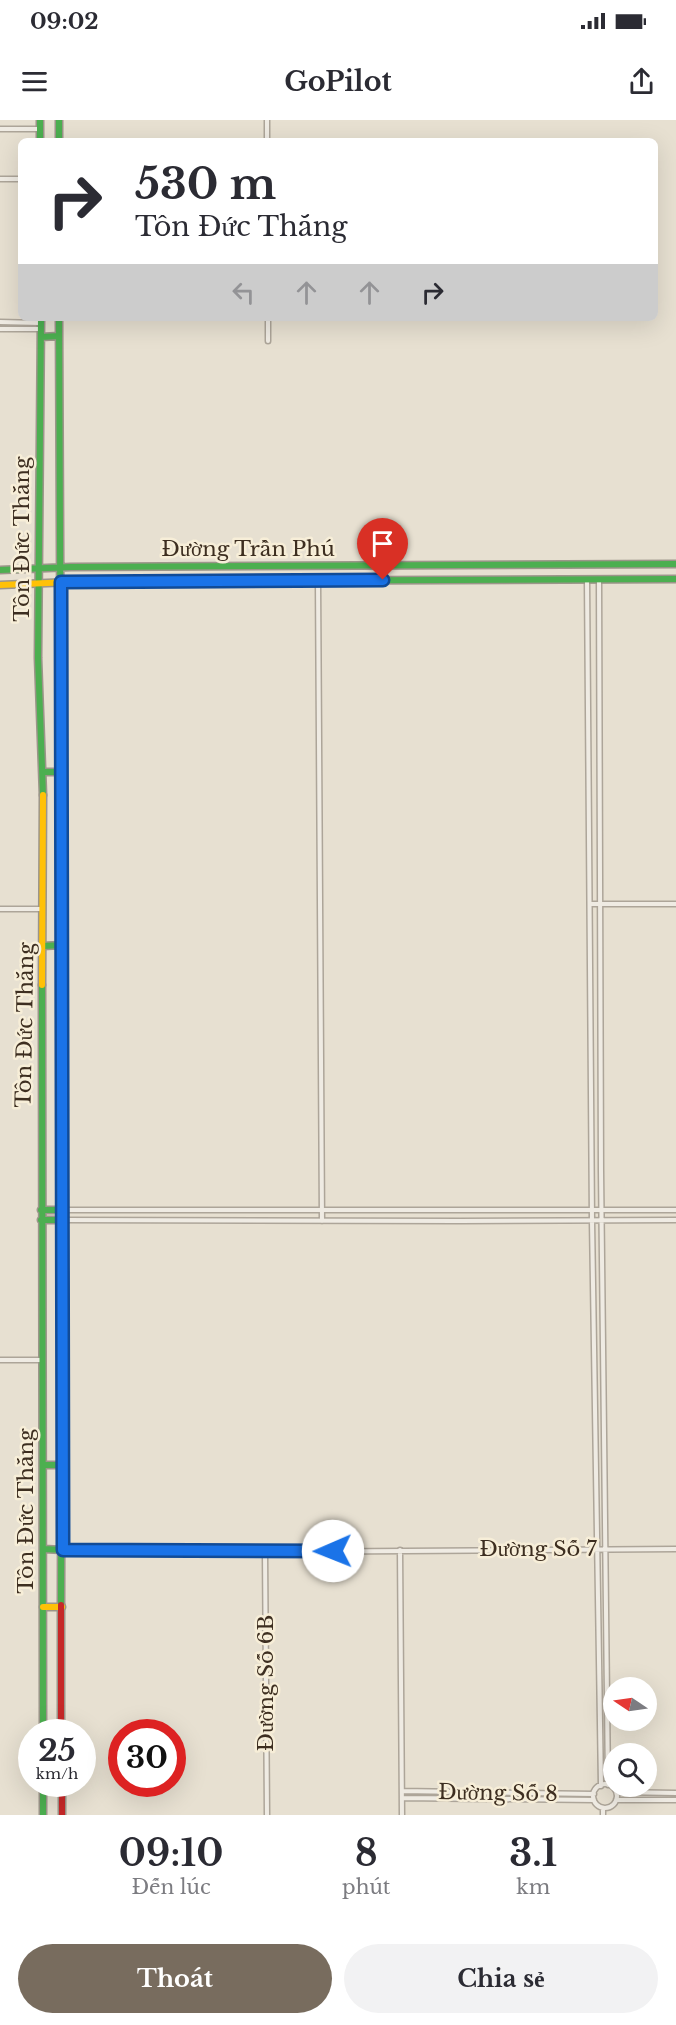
<!DOCTYPE html>
<html lang="vi">
<head>
<meta charset="utf-8">
<style>
  :root { --surface:#fff; --page:#f2f2f3; --text:#2b2b33; --muted:#7c7c81; --accent:#786c5e }
  body { margin:0; font-family:"Libre Baskerville",serif; background:var(--page); color:var(--text); height:100vh; display:flex; flex-direction:column; font-size:22px; white-space:nowrap }
  * { box-sizing:border-box; margin:0 }
  p { font-size:20px; color:var(--muted) }
  .icon { flex:none; width:33px; height:33px; fill:none; stroke:currentColor; stroke-width:2; stroke-linecap:round; stroke-linejoin:round }
  .map { position:relative; height:1695px; overflow:hidden }
  .sheet { display:flex; flex-direction:column; background:var(--surface); flex:1 }
  .sheet>* { flex:none }
  .banner { position:absolute; left:18px; top:18px; width:640px; height:183px; border-radius:9px; box-shadow:0 6px 24px #0002; background:#fff; color:var(--text); overflow:hidden }
  .needle { width:39px; rotate:283deg }
  .buttons { position:absolute; left:603px; top:1557px; display:grid; gap:12px }
  .buttons a { display:grid; place-items:center; width:54px; height:54px; border-radius:50%; background:var(--surface); box-shadow:0 6px 24px #0002; font-size:30px }
  .speed { position:absolute; left:18px; top:1599px; display:flex; gap:12px; font-size:30px; font-weight:700; text-align:center }
  .speed>* { display:grid; place-content:center; width:78px; height:78px; border-radius:50%; background:var(--surface); box-shadow:0 6px 24px #0002; line-height:1 }
  .speed small { font-size:15px; font-weight:400 }
  .speed .limit { border:9px solid #d22; background:#fff; color:#111 }
  .pin { position:absolute; display:grid; place-items:center; width:51px; height:51px; color:#fff; margin:-62px -26px; border-radius:50% 50% 50% 0; rotate:-45deg; box-shadow:0 0 6px #0007 }
  .pin .icon { rotate:45deg }
  .me { position:absolute; width:66px; margin:-33px; rotate:269deg; stroke-linejoin:round; filter:drop-shadow(0 0 4px #0008) }
  .turn { display:flex; align-items:center; gap:21px; height:126px; padding:0 18px; font-size:27px }
  .turn .icon { width:78px; height:78px; stroke-width:2.5 }
  .turn b { display:block; font-size:42px; line-height:51px }
  .lanes { display:flex; align-items:center; height:57px; padding:0 18px; background:#0003; justify-content:center; gap:30px; direction:ltr }
  .lanes .off { opacity:.35 }
  .eta { display:flex; justify-content:space-evenly; align-items:center; height:102px; text-align:center }
  .eta b { font-size:36px; font-weight:700; line-height:42px }
  .primary-button { display:flex; gap:12px; margin-top:auto; padding:12px 18px }
  .primary-button a { flex:1; height:69px; border-radius:36px; background:var(--accent); color:#fff; font-size:24px; font-weight:700; line-height:69px; text-align:center }
  .primary-button a+a { background:var(--page); color:var(--text) }
  .status { display:flex; justify-content:space-between; align-items:center; height:42px; padding:0 30px; background:var(--surface); direction:ltr }
  .status svg { height:16px; fill:currentColor }
  header { display:flex; justify-content:space-between; align-items:center; height:78px; padding:0 18px; background:var(--surface); font-size:27px; font-weight:700 }
  .map>svg:first-child { display:block }
</style>
</head>
<body>
<div class="status"><b>09:02</b><svg viewBox="0 0 49 12"><path d="M0 12V9h3v3zM5 12V6h3v6zM10 12V3h3v9zM15 12V0h3v12zM26 1h20v11H26zM47 4h2v5h-2z"/></svg></div>
<header><svg class="icon" aria-label="menu" viewBox="0 0 24 24"><path d="M4 6h16M4 12h16M4 18h16"/></svg>GoPilot<svg class="icon" aria-label="share" viewBox="0 0 24 24"><path d="M12 15V3M7 8l5-5 5 5M5 13v7h14v-7"/></svg></header>
<div class="map">
<svg width="676" height="1695" viewBox="0 0 676 1695">
  <rect width="100%" height="100%" fill="#e7e0d1"/>
  <g fill="none" stroke-linecap="round" stroke-linejoin="round">
    <!-- street casing -->
    <g stroke="#ada599" stroke-width="7">
      <path id="street" d="M267,0V21
        M0,9H40
        M0,59H21
        M0,202L40,203
        M0,209H41
        M268,221V198
        M587,460L592,1101L601,1666
        M599,460L601,1051L608,1665
        M318,461L322,1101
        M591,784H676
        M0,789H42
        M62,1090H676
        M62,1100L460,1101L676,1100
        M0,1240H42
        M63,1430L265,1432L676,1429
        M400,1430L402,1695
        M265,1432L267,1695
        M593 1676a12 12 0 1 1 24 0a12 12 0 1 1-24 0Z
        M402,1671L594,1674
        M617,1672L676,1673
        M402,1678L594,1680
        M616,1680H676
        M603,1688V1695"/>
    </g>
    <!-- fast casing -->
    <g stroke="#9c958a" stroke-width="9">
      <path id="fast" d="M40,0V21
        M59,0V21
        M41,198L38,538L43,675
        M59,198L62,855
        M41,217L59,216
        M0,450L71,447L676,444
        M223,461L676,459
        M43,652H62
        M43,826L62,825
        M42,865L43,1612
        M41,1090H61
        M41,1100H61
        M43,1345H62
        M44,1429L63,1430
        M61,1485L62,1096
        M43,1664V1695"/>
    </g>
    <!-- slow casing -->
    <g stroke="#9c958a" stroke-width="9">
      <path id="slow" d="M0,465L71,462L223,461
        M42,865L43,675
        M43,1487H62"/>
    </g>
    <!-- jam casing -->
    <g stroke="#9c958a" stroke-width="9">
      <path id="jam" d="M62,1096V855
        M61,1612V1485
        M62,1664V1695"/>
    </g>
    <!-- street -->
    <use href="#street" stroke="#efebe3" stroke-width="4"/>
    <!-- fast -->
    <use href="#fast" stroke="#4caf50" stroke-width="6"/>
    <!-- slow -->
    <use href="#slow" stroke="#ffc107" stroke-width="6"/>
    <!-- jam -->
    <use href="#jam" stroke="#c62828" stroke-width="6"/>
  </g>
  <g fill="none" stroke-linecap="round" stroke-linejoin="round">
    <!-- route casing -->
    <g stroke="#114b97" stroke-width="15">
      <path id="route" d="M333,1431L63,1430L61,462L383,460"/>
    </g>
    <!-- route -->
    <use href="#route" stroke="#1a73e8" stroke-width="10"/>
  </g>
  <g text-anchor="middle" stroke-width="5" stroke-linejoin="round" paint-order="stroke">
    <!-- street labels -->
    <g font-size="21" fill="#3d2e20" stroke="#f7eed8">
      <text transform="translate(22 419) rotate(-90)" y="7">Tôn Đức Thắng</text>
      <text x="248" y="436">Đường Trần Phú</text>
      <text transform="translate(25 905) rotate(-89)" y="7">Tôn Đức Thắng</text>
      <text transform="translate(26 1391) rotate(-90)" y="7">Tôn Đức Thắng</text>
      <text x="538" y="1436">Đường Số 7</text>
      <text transform="translate(266 1563) rotate(-90)" y="7">Đường Số 6B</text>
      <text transform="translate(498 1673) rotate(1)" y="7">Đường Số 8</text>
    </g>
  </g>
</svg>
<div class="buttons">
<a><svg class="needle" viewBox="-14 -14 28 28"><path d="M0-13l5 13h-10z" fill="#e53935"/><path d="M0 13l5-13h-10z" fill="#7c7c81"/></svg></a>
<a><svg class="icon" aria-label="search" viewBox="0 0 24 24"><circle cx="10" cy="10" r="6"/><path d="M15 15l6 6"/></svg></a>
</div>
<div class="speed"><div>25<small>km/h</small></div><div class="limit">30</div></div>
<div class="pin" style="left:383px;top:460px;background:#d93025"><svg class="icon" aria-label="arrive" viewBox="0 0 24 24"><path d="M6 21V4h12l-3 4 3 4H6"/></svg></div>
<svg class="me" style="left:333px;top:1431px" viewBox="-20 -20 40 40"><circle r="19" fill="#fff"/><path d="M0-13L10 11 0 6-10 11z" fill="#1a73e8"/></svg>
<div class="banner">
<div class="turn"><svg class="icon" aria-label="right" viewBox="0 0 24 24"><path d="M7 20v-9h11M14 6l5 5-5 5"/></svg><div><b>530 m</b>Tôn Đức Thắng</div></div>
<div class="lanes"><svg class="icon off" aria-label="left" viewBox="0 0 24 24"><path d="M17 20v-9H6M10 6l-5 5 5 5"/></svg><svg class="icon off" aria-label="ahead" viewBox="0 0 24 24"><path d="M12 20V5M6 11l6-6 6 6"/></svg><svg class="icon off" aria-label="ahead" viewBox="0 0 24 24"><path d="M12 20V5M6 11l6-6 6 6"/></svg><svg class="icon" aria-label="right" viewBox="0 0 24 24"><path d="M7 20v-9h11M14 6l5 5-5 5"/></svg></div>
</div>
</div>
<section class="sheet">
<div class="eta">
<div><b>09:10</b><p>Đến lúc</p></div>
<div><b>8</b><p>phút</p></div>
<div><b>3.1</b><p>km</p></div>
</div>
<div class="primary-button"><a>Thoát</a><a>Chia sẻ</a></div>
</section>
</body>
</html>
